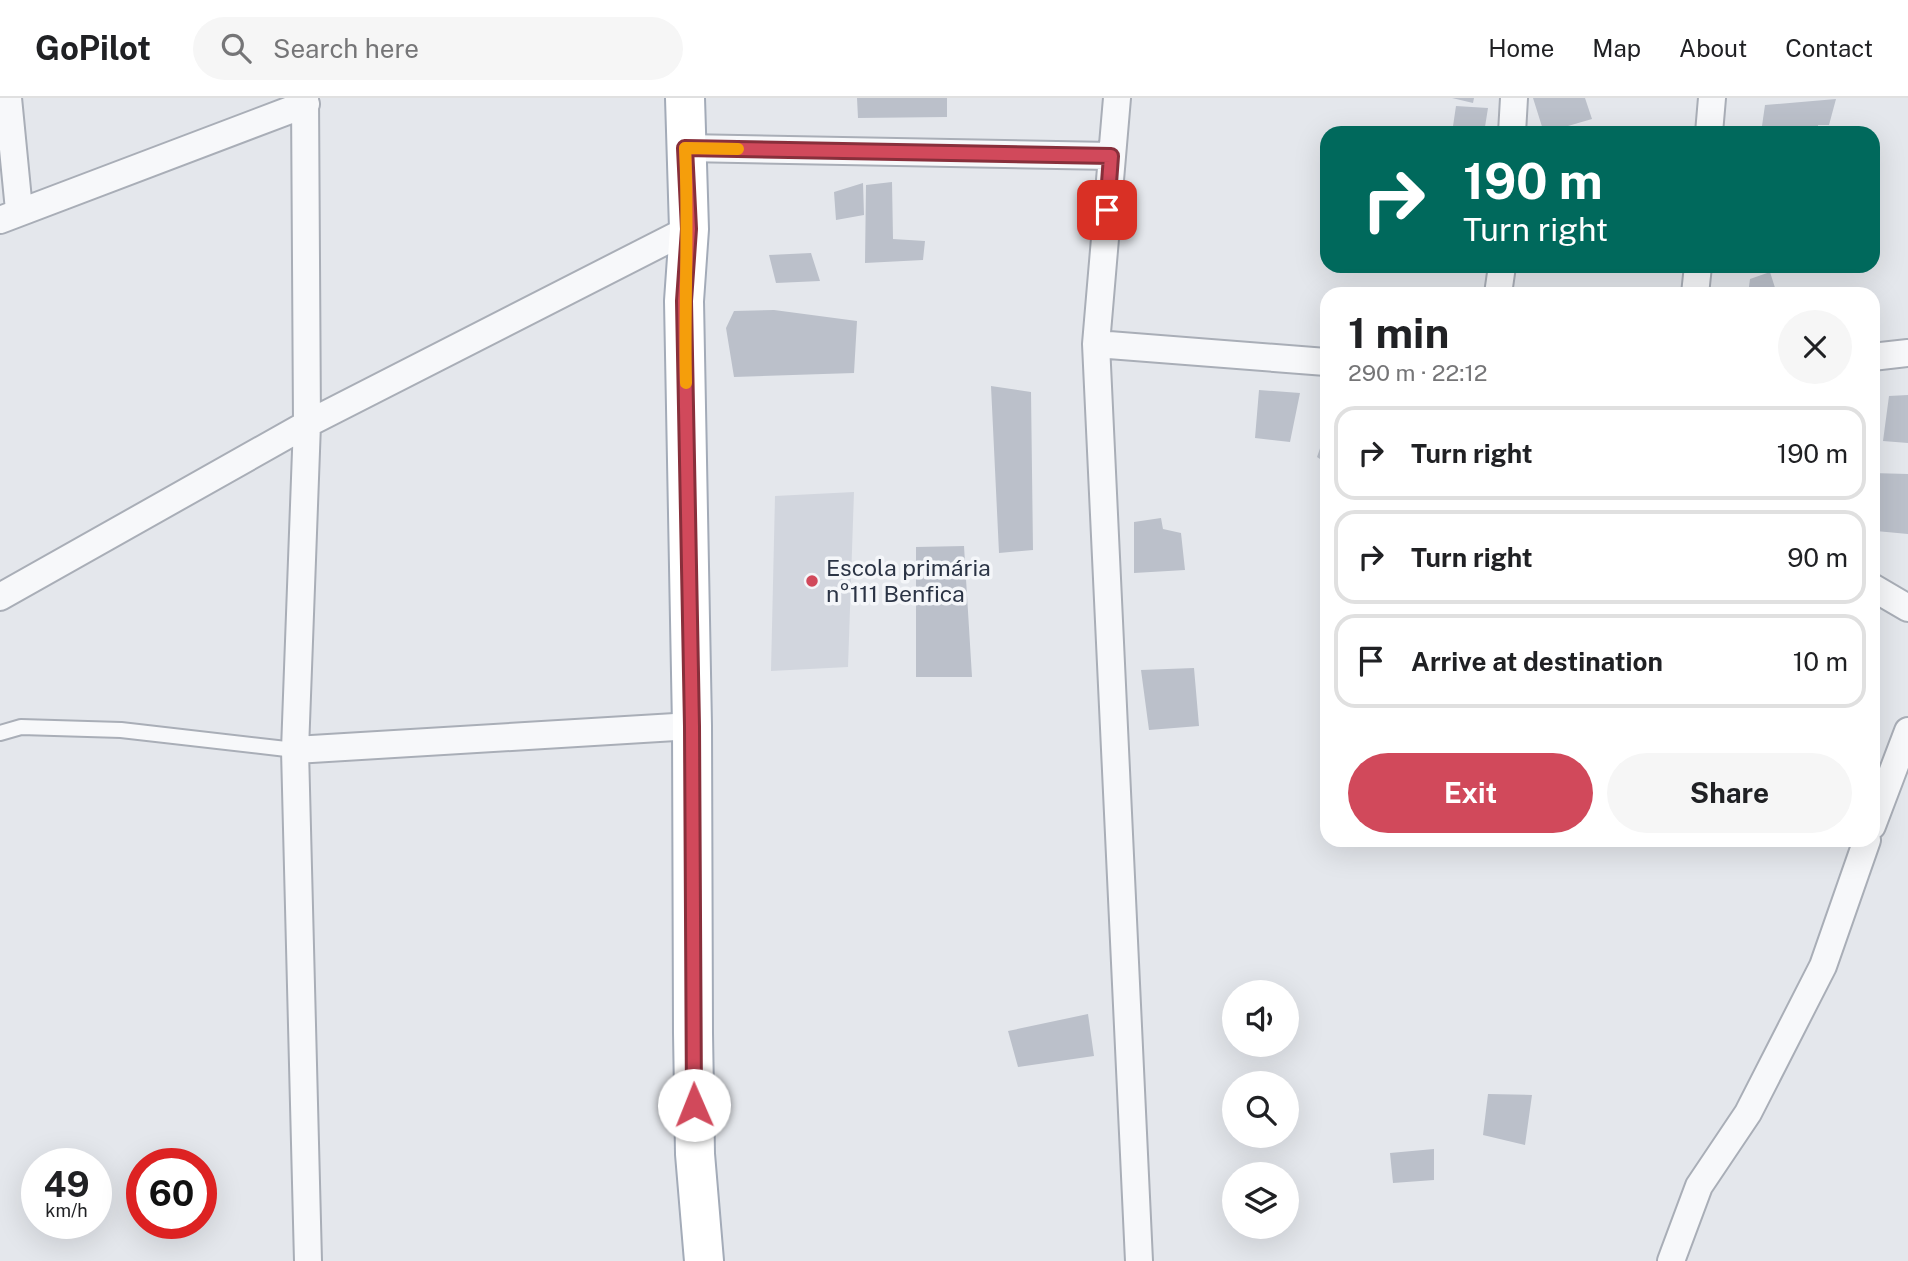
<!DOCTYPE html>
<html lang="en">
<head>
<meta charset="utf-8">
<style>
  :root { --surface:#fff; --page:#f6f6f6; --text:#202124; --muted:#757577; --line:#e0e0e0; --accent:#d1495b }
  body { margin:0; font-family:"Public Sans",sans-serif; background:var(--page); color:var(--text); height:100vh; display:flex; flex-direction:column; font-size:26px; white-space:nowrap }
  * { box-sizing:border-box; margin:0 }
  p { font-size:23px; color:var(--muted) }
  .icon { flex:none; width:38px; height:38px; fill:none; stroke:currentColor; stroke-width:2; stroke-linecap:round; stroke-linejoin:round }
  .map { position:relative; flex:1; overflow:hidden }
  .panel { position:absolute; left:1320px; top:189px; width:560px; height:560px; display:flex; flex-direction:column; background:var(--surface); border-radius:21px; box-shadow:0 7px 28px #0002 }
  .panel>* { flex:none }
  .guide { position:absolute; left:1320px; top:28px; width:560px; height:147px; border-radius:21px; box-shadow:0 7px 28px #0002; background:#00695c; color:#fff; overflow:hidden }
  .controls { position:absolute; left:1222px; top:882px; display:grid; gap:14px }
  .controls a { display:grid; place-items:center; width:77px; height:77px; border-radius:50%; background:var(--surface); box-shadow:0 7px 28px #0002; font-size:35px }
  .speed { position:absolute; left:21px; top:1050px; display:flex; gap:14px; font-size:35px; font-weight:700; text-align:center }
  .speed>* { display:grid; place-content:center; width:91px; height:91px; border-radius:50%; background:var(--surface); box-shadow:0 7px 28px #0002; line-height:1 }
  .speed small { font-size:18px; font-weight:400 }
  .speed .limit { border:10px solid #d22; background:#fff; color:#111 }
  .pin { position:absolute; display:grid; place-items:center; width:60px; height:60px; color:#fff; margin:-30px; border-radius:14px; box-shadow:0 4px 10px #0006 }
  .me { position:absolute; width:77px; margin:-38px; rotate:359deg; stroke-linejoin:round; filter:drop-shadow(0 0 5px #0008) }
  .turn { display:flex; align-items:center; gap:24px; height:147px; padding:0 28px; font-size:32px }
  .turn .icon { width:91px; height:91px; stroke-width:2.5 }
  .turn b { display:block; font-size:49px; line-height:60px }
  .round { display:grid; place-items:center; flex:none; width:74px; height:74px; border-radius:37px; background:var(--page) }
  .summary { display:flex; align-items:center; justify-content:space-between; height:119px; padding:0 28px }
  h1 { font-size:42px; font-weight:700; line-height:52px }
  .action { display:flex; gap:14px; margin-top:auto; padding:14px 28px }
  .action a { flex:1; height:80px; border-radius:42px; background:var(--accent); color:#fff; font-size:28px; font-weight:700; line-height:80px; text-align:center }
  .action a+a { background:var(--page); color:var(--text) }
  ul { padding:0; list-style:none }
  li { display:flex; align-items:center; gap:21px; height:94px; margin:0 14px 10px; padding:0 14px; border:4px solid var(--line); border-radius:21px }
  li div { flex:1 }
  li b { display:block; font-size:26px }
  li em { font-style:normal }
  header { display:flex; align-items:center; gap:42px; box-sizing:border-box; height:98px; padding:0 35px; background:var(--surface); border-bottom:2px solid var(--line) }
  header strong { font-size:33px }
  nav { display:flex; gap:38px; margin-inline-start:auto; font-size:24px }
  .search { width:490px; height:63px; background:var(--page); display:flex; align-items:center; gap:18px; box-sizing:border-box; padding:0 24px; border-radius:38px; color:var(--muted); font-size:26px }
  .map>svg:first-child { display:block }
</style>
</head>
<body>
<header>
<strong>GoPilot</strong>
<div class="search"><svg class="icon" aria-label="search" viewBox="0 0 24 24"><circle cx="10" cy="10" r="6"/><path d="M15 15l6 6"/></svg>Search here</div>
<nav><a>Home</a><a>Map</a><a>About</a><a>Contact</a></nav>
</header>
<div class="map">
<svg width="1908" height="1163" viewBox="0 0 1908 1163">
  <rect width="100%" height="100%" fill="#e4e7ec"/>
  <!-- built -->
  <path fill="#d2d6de" d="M854,394L848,569L771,573L775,398Z"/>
  <!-- building -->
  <path fill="#bbc0ca" d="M857,0H947V19L858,20Z
    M1452,0H1474L1473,5Z
    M1533,0H1585L1592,21L1544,35Z
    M1836,1L1829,27H1818V35H1761L1765,7Z
    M1456,8L1488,10L1484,35H1452Z
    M892,84L893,141L925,143L923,162L865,165L866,87Z
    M863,85L864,117L836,122L834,94Z
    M811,155L820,183L776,185L769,157Z
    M1770,174L1777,196H1748L1750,181Z
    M774,212L857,223L854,275L734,279L726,230L734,213Z
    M991,288L1031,294L1033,452L999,455Z
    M1259,292L1300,295L1290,344L1255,340Z
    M1908,297V345L1883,343L1889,298Z
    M1326,333V365L1317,359Z
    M1872,375L1908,376V436L1876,433L1872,429Z
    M1161,420L1163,431L1181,435L1185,472L1134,475V424Z
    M964,448L972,579H916V449Z
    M1194,570L1199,628L1149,632L1141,572Z
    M1088,916L1094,958L1018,969L1008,933Z
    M1488,996L1532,997L1525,1047L1483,1037Z
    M1434,1051V1082L1393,1085L1390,1055Z"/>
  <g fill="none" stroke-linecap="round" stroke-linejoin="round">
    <!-- lane casing -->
    <g stroke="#a9aeb7" stroke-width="18">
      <path id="lane" d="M0,635L21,629L121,632L295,652"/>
    </g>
    <!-- street casing -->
    <g stroke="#a9aeb7" stroke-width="30">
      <path id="street" d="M8,0L19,112
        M305,0L307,326L295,652L308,1163
        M1117,0L1096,246L1139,1163
        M1512,35L1514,0
        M1709,35L1712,0
        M686,50L1111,58
        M0,122L306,6
        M1498,196L1502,168
        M1695,196L1698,168
        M1096,246L1326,264
        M1872,259L1908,255
        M1872,489L1908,510
        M0,499L307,326L689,131
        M295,652L692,628
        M1872,728L1908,633
        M1671,1163L1699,1088L1748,1015L1823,868L1867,742"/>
    </g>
    <!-- primary casing -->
    <g stroke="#a3abb8" stroke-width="42">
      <path id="primary" d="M685,0L689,131L684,203L692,628L693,935L695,1056L704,1163"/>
    </g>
    <!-- lane -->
    <use href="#lane" stroke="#f7f8fa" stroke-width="14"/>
    <!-- street -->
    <use href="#street" stroke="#f7f8fa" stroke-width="26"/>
    <!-- primary -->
    <use href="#primary" stroke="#fff" stroke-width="38"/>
  </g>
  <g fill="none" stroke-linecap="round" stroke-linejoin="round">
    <!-- route casing -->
    <g stroke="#882f3b" stroke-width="18">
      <path id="route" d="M694,1007L692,628L684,203L689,131L685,50L1111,58L1107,112"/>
    </g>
    <!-- route -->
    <use href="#route" stroke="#d1495b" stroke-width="12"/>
    <!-- slow -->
    <path stroke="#f59e0b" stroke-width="12" d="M686,285C684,206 689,128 685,50L738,51"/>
  </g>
  <!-- markers -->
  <circle fill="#d1495b" stroke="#f4f6f9" stroke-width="2.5" cx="812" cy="483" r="7"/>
  <g text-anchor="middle" stroke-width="7" stroke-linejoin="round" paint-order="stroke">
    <!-- poi labels -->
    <g font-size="23" fill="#2b3445" stroke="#f4f6f9" text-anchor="start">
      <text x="826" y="478">Escola primária<tspan x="826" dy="26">n°111 Benfica</tspan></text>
    </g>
  </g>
</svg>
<div class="controls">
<a><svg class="icon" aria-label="sound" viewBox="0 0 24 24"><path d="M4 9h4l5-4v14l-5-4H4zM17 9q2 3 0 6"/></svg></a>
<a><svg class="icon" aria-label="search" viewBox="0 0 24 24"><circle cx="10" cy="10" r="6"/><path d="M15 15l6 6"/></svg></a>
<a><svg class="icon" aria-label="layers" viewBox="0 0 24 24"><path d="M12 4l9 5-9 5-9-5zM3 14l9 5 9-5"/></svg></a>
</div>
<div class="speed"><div>49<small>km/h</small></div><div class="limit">60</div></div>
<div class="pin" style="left:1107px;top:112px;background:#d93025"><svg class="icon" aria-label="arrive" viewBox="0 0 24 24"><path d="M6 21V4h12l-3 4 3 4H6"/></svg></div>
<svg class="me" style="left:694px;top:1007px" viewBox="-20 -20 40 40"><circle r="19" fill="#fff"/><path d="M0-13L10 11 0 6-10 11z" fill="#d1495b"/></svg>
<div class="guide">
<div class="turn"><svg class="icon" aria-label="right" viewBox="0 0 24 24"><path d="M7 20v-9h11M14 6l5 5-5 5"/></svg><div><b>190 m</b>Turn right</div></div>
</div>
<section class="panel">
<div class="summary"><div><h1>1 min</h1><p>290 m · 22:12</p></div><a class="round"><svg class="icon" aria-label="close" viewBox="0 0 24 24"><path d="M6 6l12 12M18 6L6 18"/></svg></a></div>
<ul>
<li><svg class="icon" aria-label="right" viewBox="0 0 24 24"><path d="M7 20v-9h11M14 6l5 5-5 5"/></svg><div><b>Turn right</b></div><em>190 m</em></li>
<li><svg class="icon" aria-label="right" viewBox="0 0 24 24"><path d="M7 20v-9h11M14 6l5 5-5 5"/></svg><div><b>Turn right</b></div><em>90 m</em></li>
<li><svg class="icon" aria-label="arrive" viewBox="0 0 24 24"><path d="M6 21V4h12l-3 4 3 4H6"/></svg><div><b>Arrive at destination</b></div><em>10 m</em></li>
</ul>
<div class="action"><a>Exit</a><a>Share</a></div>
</section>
</div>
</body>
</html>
